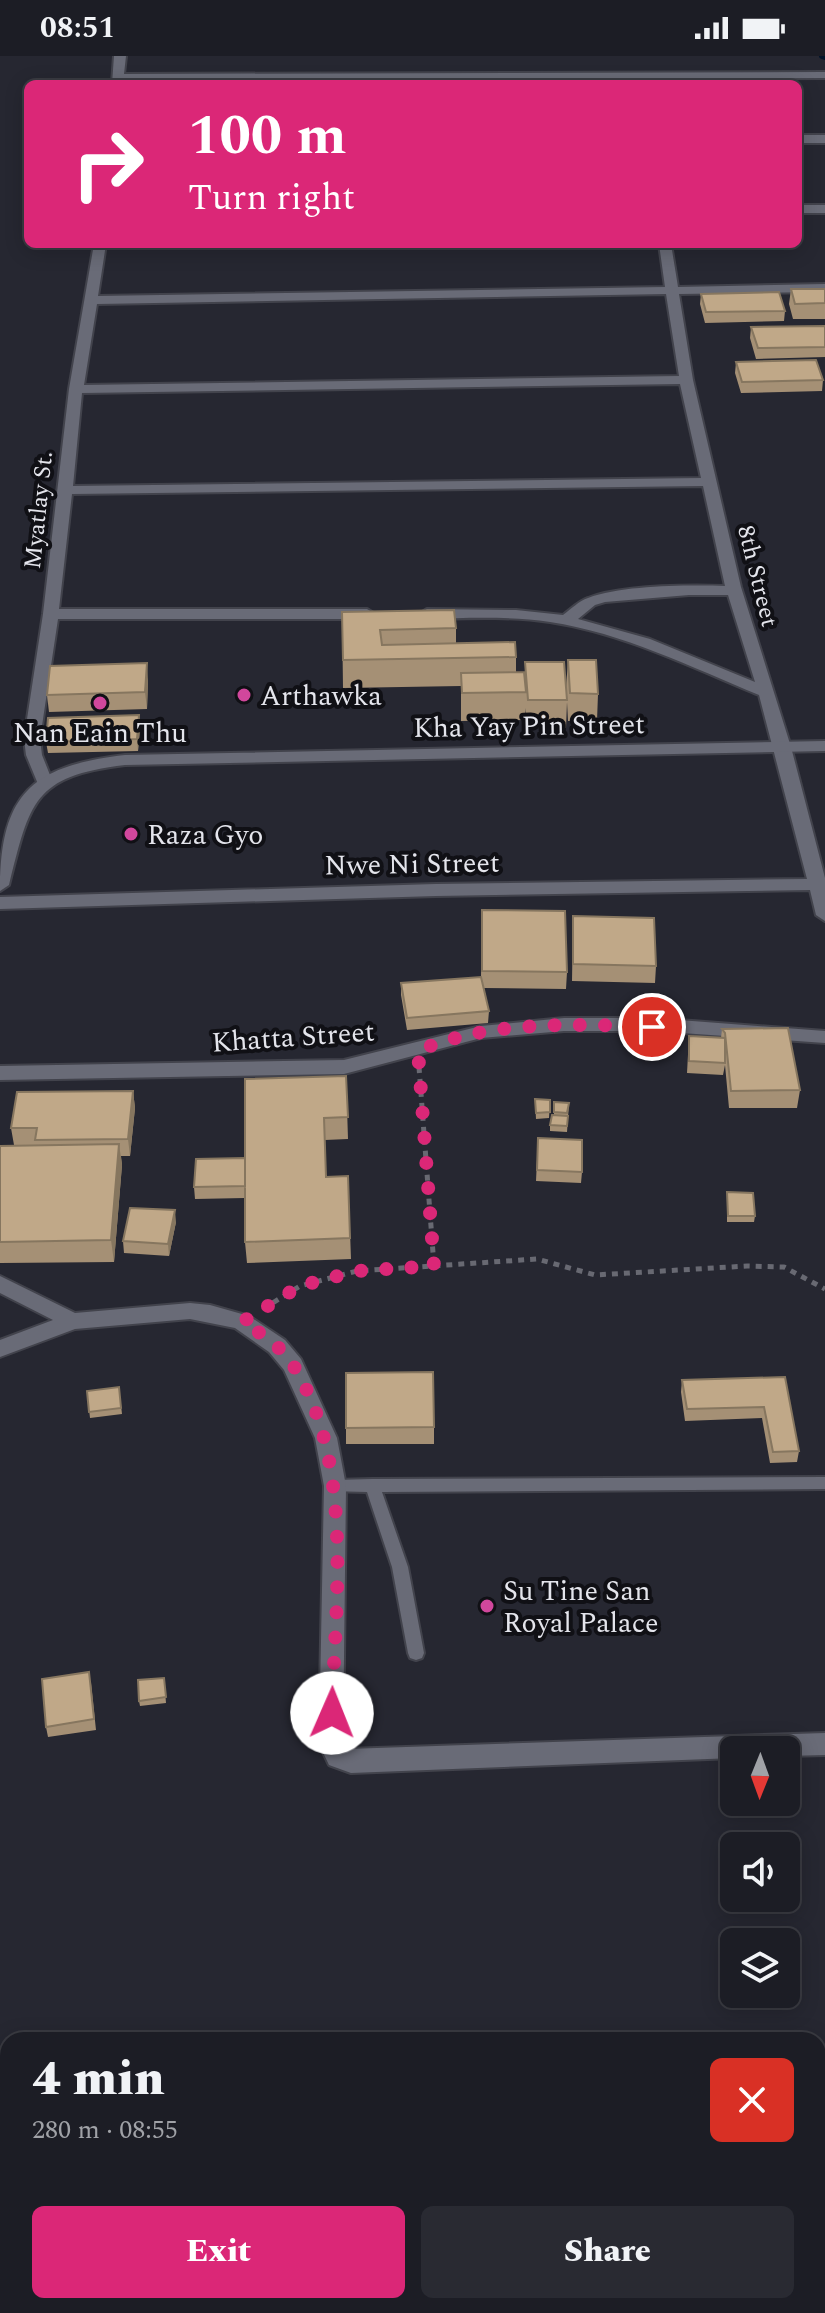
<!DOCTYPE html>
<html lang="en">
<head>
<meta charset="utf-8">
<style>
  :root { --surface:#1c1d25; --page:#292a32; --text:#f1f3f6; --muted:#a0a2a7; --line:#3a3b42; --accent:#db2777 }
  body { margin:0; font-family:Spectral,serif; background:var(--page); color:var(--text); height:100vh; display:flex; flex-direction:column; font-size:30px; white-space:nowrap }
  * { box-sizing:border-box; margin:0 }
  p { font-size:26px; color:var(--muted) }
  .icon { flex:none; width:44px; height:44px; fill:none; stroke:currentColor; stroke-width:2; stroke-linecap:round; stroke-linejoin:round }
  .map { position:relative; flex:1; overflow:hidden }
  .details { position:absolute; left:0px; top:1976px; width:826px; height:282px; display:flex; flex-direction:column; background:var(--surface); border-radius:24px 24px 0 0; box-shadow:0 4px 20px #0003,0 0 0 2px var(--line) }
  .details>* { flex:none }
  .guide { position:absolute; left:24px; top:24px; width:778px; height:168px; border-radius:12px; box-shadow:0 4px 20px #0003,0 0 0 2px var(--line); background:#db2777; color:#fff; overflow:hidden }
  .needle { width:52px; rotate:181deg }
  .controls { position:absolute; left:720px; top:1680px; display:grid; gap:16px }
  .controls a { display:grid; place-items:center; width:80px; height:80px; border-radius:12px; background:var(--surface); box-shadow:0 4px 20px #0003,0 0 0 2px var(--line); font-size:40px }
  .pin { position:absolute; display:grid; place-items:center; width:68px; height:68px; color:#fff; margin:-34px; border:4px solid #fff; border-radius:50%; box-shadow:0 2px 8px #0007 }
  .me { position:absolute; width:88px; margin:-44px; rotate:1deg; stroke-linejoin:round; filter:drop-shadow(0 0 6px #0008) }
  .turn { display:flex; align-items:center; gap:28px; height:168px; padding:0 32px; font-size:36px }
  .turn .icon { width:104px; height:104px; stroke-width:2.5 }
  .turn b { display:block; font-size:56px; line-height:68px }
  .round { display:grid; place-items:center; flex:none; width:84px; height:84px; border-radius:12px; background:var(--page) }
  .head { display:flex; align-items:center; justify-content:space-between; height:136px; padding:0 32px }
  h1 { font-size:48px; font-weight:800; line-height:60px }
  .primary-button { display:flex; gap:16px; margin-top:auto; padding:16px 32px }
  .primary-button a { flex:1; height:92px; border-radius:12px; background:var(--accent); color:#fff; font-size:32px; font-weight:800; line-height:92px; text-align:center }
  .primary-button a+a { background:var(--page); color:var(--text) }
  .status { display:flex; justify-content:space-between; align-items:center; height:56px; padding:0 40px; background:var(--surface); direction:ltr }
  .status svg { height:22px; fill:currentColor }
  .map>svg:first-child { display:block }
</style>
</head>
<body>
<div class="status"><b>08:51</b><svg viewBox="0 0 49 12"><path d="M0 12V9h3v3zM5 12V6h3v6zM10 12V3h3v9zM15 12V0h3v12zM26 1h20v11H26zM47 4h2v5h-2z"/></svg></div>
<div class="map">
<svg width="825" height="2257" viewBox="0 0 825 2257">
  <rect width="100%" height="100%" fill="#262731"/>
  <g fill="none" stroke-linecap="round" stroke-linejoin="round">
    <!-- stream -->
    <path stroke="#02142a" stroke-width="6" d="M822,0L825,1"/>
    <!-- lane casing -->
    <g stroke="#42434c" stroke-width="4">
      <path id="lane" d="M825,1421V1433L382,1436L408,1511L424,1597L422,1602L416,1604L410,1602L408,1597L392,1511L367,1436L329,1435L327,1430L329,1425L335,1424L372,1423Z"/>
    </g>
    <!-- street casing -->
    <g stroke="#42434c" stroke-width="4">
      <path id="street" d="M114,0H126L124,18L825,16V22L124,24V28H112Z
        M798,79H825V87H798Z
        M798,149H825V157H798Z
        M94,188H106L98,240L665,231L659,188H671L678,231L825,228V236L679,238L693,324L741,531L791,691L825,822V865L816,859L810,834L436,840L0,853V841L436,828L807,823L759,639C691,611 623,577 550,566C509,560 468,562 427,563L419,558L427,553L516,554L563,559C571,553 579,545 588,542C623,529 688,529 725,530L703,430L72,438L59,553H367L375,558L367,563H58L40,683L42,699L52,724L50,728H38L26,699L24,683L43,558L69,333ZM666,238L679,320L84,329L97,248ZM680,328L701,422L73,430L82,337ZM689,539H728L755,626L650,583L578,563L595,549L605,546Z
        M564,962H653L825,975V987L653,975H564L481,982L344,1018L0,1024V1010L344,1004L481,970Z
        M0,1220L75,1257L190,1247L210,1249L249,1260L285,1284L301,1303L337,1382L346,1430L343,1687L347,1693L825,1677V1699L786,1700V1694H734V1702L351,1717L329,1709L319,1688L324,1430L315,1382L284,1314L269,1296L235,1272L190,1263L75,1273L0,1301V1284L53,1264L0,1237Z"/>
    </g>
    <!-- secondary casing -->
    <g stroke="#42434c" stroke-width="4">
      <path id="secondary" d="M825,685V695L125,709C33,720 30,746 9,829L0,835C0,737 32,710 125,699Z"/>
    </g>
    <!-- path -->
    <path stroke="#686972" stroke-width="5" stroke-dasharray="6 6" stroke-linecap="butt" d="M419,1011L434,1210
      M263,1253L300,1230L357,1215L537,1203L595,1219L747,1210L784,1211L825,1233"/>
    <!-- lane -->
    <use href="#lane" fill="#696b77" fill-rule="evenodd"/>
    <!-- street -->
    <use href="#street" fill="#696b77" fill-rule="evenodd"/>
    <!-- secondary -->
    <use href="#secondary" fill="#696b77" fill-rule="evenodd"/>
  </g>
  <!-- wall -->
  <path fill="#a59075" d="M791,233H825V263H793L789,248Z
    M701,238L785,255L784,265L705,267L700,248Z
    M825,270V301L756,303L750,282L751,271Z
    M736,306L823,324L822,335L741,337L735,317Z
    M342,556L456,572V587L516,601V616L525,622V606L566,632L568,604L598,638L597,665H568L567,646L566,672H527L525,652V664L461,665V630L343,632Z
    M148,624L147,653L49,656L47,639Z
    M139,659L140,671L138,695L48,697L46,686Z
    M482,854L567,916L566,933L484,932L489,955L488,967L407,974L401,939V927L481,921Z
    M573,860L656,910L655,927L572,925Z
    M722,973L800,1034L797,1052H729L725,1009L723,1019L687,1017L689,980L721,982Z
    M346,1020L348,1083L325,1084L326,1121L348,1120L351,1203L247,1207L245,1186V1142L195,1143L194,1131L245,1102Z
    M133,1035L135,1052L130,1100H121L122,1109L114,1206L0,1207V1090L14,1089L11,1072Z
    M535,1043L550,1044L549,1062L536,1063Z
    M554,1046L569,1047L567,1076L550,1075V1069L554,1059Z
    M538,1082L582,1116L581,1127L536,1125Z
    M727,1136L755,1160L754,1166H727Z
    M176,1166L169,1200L124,1197L123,1185Z
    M785,1321L799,1395L797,1406L770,1407L762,1362L685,1365L681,1336L682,1324Z
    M119,1331L122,1358L90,1362L87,1335Z
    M434,1371V1388H346V1372Z
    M164,1622L166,1647L140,1650L139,1645Z
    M91,1627L96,1674L48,1681L46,1671Z"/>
  <!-- shaded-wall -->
  <path fill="#86765f" d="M147,607L148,624L147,653L145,636Z
    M139,659L140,671L138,695L137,683Z
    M133,1035L135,1052L130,1100L128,1083Z
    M119,1088L122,1109L114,1206L111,1184Z
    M175,1154L176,1166L169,1200L168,1188Z"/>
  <!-- building -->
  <path fill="#c0a888" stroke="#86765f" stroke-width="2" d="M791,233H825V247L795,248Z
    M779,236L785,255L706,256L701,238Z
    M825,270V291L758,292L751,271Z
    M816,304L823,324L742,326L736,306Z
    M454,554L456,572L380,574L382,589L515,586L516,601L343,604L342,556Z
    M568,604H596L598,638L570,637Z
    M525,606H564L567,644H528Z
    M147,607L145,636L47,639L50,610Z
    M524,616L526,636L462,637L461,617Z
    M139,659L137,683L46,686L48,662Z
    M482,854L565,855L567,916L482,915Z
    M573,860L654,862L656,910L573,908Z
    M481,921L489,955L407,962L401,927Z
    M788,972L800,1034L731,1035L725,977L722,973Z
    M689,980L725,982V1007L689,1005Z
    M346,1020L348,1061L324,1062L326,1121L348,1120L350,1182L245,1186V1023Z
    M133,1035L128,1083L35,1084L37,1072H11L17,1036Z
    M535,1043L550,1044V1056L536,1057Z
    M554,1046L569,1047L567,1057L554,1056Z
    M552,1059L568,1060L567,1070L550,1069Z
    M538,1082L582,1084V1116L537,1114Z
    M119,1088L111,1184L0,1186V1090Z
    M245,1102V1130L194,1131L196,1103Z
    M727,1136L753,1137L755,1160H728Z
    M130,1152L175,1154L168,1188L123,1185Z
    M433,1316L434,1371L346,1372V1317Z
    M785,1321L799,1395L773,1396L764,1351L687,1353L682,1324Z
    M119,1331L121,1352L89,1356L87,1335Z
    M89,1616L94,1663L46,1671L42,1623Z
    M164,1622L166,1641L139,1645L138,1624Z"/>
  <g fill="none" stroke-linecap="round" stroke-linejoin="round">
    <!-- route -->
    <path stroke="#db2777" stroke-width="14" stroke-dasharray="0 25.2" d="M332,1657C335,1546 355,1407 293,1309C281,1290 261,1277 242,1266L300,1230L357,1215L434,1210L418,995C489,964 576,968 652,971"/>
  </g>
  <!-- markers -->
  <g fill="#d1479c" stroke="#101015" stroke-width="3">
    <circle cx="244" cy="639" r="8"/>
    <circle cx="100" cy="647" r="8"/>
    <circle cx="131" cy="778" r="8"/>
    <circle cx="487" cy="1550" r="8"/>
  </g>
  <g text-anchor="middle" stroke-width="8" stroke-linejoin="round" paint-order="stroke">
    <!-- far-street labels -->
    <g font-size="24" fill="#e4e5ec" stroke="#101015">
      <text transform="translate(38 454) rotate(-84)" y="8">Myatlay St.</text>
      <text transform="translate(758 520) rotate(76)" y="8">8th Street</text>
    </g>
    <!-- poi labels -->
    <g font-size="28" fill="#e4e5ec" stroke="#101015" text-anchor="start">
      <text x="260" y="649">Arthawka</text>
      <text x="100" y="686" text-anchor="middle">Nan Eain Thu</text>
      <text x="147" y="788">Raza Gyo</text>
      <text x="503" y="1544">Su Tine San<tspan x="503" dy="32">Royal Palace</tspan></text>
    </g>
    <!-- street labels -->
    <g font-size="28" fill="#e4e5ec" stroke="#101015">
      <text transform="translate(529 669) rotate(-1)" y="10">Kha Yay Pin Street</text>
      <text transform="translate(412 807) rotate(-1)" y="10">Nwe Ni Street</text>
      <text transform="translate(293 980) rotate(-4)" y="10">Khatta Street</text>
    </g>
  </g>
</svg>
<div class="controls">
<a><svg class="needle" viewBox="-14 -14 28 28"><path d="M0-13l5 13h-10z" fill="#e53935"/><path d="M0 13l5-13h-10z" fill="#a0a2a7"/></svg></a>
<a><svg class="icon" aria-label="sound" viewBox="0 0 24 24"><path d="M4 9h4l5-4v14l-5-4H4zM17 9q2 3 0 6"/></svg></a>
<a><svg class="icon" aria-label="layers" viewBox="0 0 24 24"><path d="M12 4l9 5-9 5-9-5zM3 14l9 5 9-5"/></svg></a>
</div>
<div class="pin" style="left:652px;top:971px;background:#d93025"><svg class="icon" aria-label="arrive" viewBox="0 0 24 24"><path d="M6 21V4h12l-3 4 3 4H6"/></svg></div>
<svg class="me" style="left:332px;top:1657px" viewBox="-20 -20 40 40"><circle r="19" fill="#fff"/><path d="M0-13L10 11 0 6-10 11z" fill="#db2777"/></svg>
<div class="guide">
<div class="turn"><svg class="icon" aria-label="right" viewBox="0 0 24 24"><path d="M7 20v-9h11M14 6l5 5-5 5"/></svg><div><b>100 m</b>Turn right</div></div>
</div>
<section class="details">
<div class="head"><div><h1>4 min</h1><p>280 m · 08:55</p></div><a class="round" style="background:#d93025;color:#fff"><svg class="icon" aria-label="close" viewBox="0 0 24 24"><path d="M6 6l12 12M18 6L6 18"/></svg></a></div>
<div class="primary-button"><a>Exit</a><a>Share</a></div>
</section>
</div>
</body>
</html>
